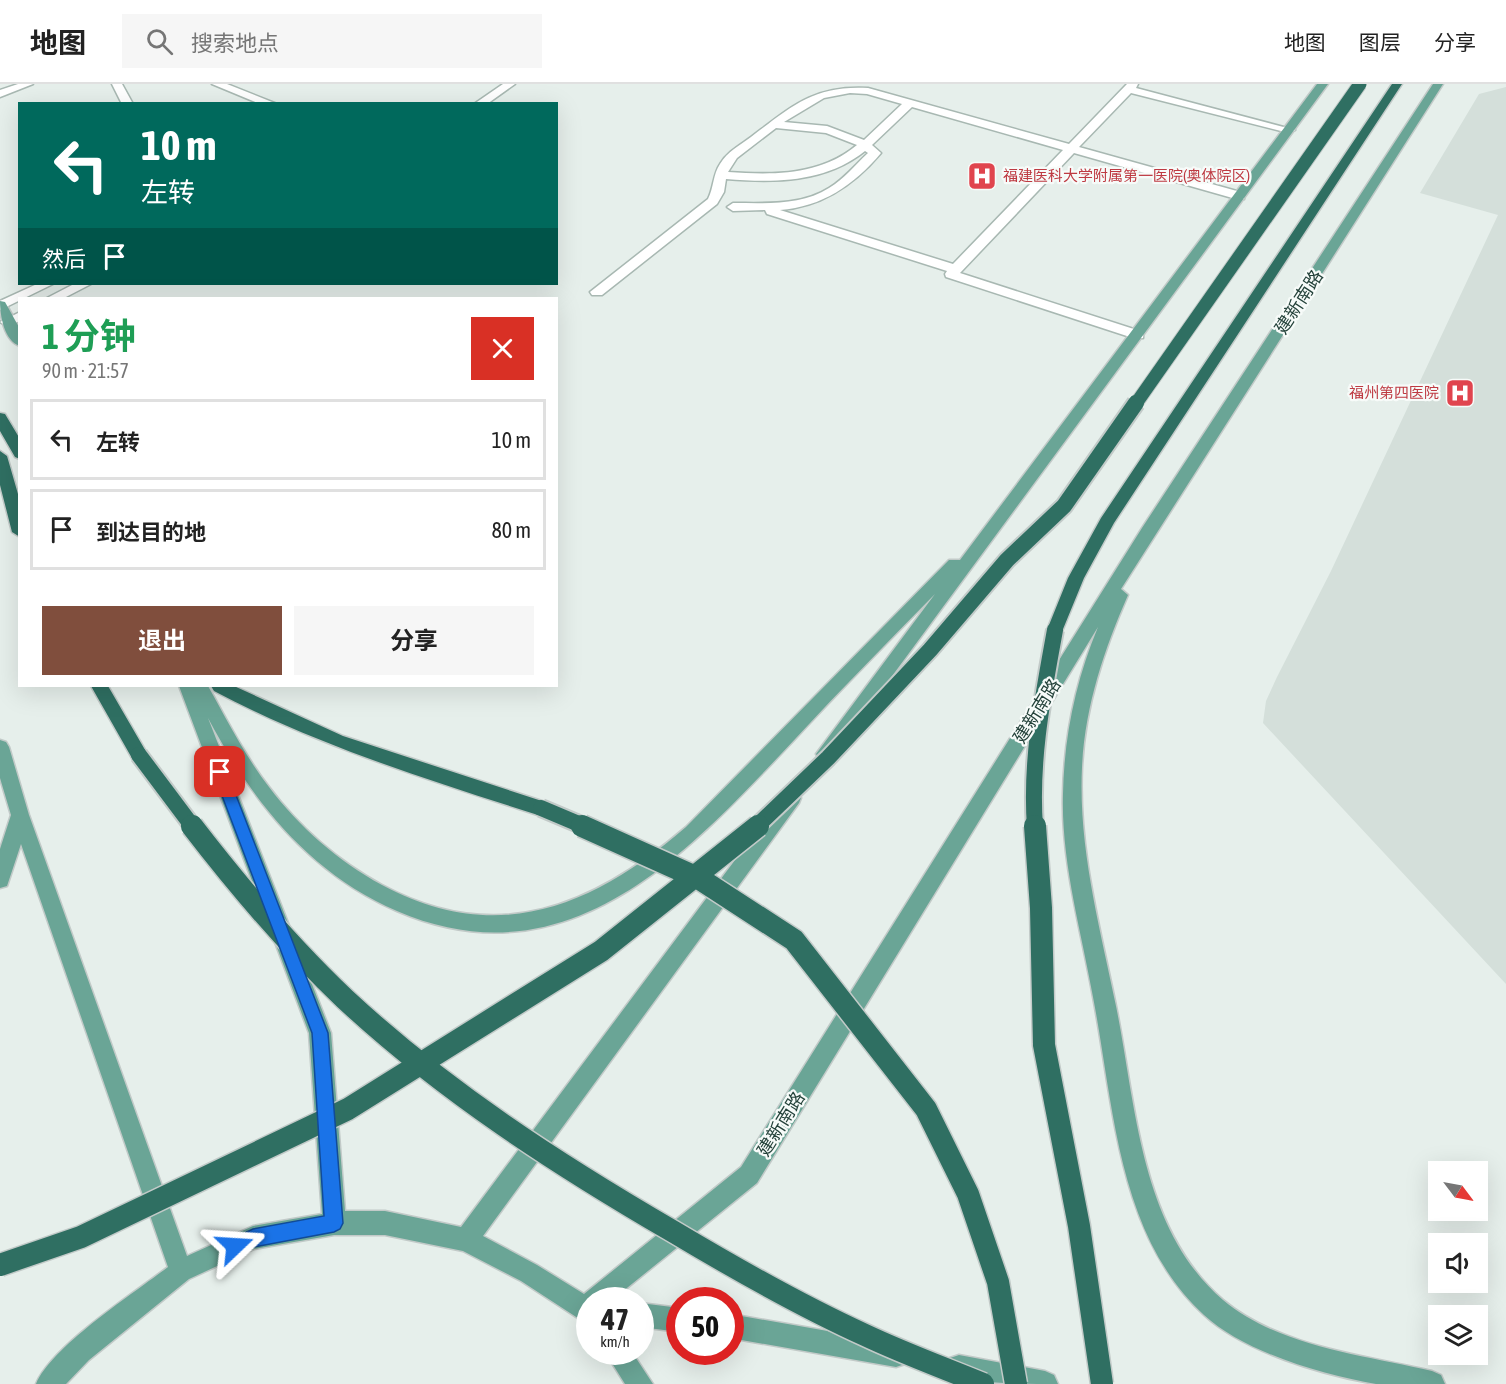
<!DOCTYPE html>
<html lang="zh">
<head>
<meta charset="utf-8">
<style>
  :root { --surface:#fff; --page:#f6f6f6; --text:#222; --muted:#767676; --line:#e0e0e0; --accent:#804e3d }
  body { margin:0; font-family:"Asap Condensed","Noto Sans SC",sans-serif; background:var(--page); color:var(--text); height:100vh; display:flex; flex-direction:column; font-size:22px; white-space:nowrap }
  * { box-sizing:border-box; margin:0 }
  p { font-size:20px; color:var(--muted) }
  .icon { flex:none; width:33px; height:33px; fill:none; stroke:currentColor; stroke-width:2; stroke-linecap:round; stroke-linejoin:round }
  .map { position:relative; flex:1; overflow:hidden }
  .side { position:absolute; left:18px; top:213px; width:540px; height:390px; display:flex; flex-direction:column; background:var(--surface); border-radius:0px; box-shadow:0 6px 24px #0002 }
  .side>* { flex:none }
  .hud { position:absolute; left:18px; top:18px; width:540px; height:183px; border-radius:0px; box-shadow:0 6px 24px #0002; background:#00695c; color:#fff; overflow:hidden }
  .needle { width:39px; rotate:122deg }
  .controls { position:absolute; left:1428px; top:1077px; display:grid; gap:12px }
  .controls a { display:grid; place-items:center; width:60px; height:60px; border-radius:0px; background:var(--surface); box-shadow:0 6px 24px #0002; font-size:30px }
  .speed { position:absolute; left:576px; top:1203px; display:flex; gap:12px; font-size:30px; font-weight:700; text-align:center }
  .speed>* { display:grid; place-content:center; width:78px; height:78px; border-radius:50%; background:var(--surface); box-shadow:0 6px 24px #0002; line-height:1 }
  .speed small { font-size:15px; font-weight:400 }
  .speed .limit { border:9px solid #d22; background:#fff; color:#111 }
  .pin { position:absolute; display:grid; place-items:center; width:51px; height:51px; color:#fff; margin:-26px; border-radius:12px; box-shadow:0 3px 9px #0006 }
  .me { position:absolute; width:66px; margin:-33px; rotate:70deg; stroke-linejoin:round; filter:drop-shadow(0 0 4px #0008) }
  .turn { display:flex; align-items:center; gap:21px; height:126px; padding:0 24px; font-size:27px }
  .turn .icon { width:78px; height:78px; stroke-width:2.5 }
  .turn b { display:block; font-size:42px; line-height:51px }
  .then { display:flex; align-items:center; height:57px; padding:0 24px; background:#0003; gap:12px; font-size:22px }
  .round { display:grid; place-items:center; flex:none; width:63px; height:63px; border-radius:0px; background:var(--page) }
  .summary { display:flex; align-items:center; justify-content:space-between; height:102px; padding:0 24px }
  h1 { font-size:36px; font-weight:700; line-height:45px; color:#1e9e55 }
  .cta { display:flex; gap:12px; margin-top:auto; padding:12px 24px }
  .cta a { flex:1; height:69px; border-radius:0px; background:var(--accent); color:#fff; font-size:24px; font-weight:700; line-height:69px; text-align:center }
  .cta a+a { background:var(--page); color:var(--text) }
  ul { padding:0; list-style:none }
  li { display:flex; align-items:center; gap:18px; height:81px; margin:0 12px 9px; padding:0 12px; border:3px solid var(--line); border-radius:0px }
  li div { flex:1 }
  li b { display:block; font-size:22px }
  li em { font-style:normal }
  header { display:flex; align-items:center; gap:36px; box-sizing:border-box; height:84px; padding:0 30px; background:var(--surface); border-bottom:2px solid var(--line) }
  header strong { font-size:28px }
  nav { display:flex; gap:33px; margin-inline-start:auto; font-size:21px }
  .search { width:420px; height:54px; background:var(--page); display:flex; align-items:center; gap:15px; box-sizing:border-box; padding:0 21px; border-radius:0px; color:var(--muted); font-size:22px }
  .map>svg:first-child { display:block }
</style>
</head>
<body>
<header>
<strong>地图</strong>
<div class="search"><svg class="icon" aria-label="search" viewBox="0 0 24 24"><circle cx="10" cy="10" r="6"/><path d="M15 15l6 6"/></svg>搜索地点</div>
<nav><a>地图</a><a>图层</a><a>分享</a></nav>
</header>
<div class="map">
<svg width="1506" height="1300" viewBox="0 0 1506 1300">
  <rect width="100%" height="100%" fill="#e6efeb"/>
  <!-- built -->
  <path fill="#d4dfda" d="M1506,3V900L1263,639L1266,617L1277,593L1331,487L1498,131L1420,109L1479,10Z"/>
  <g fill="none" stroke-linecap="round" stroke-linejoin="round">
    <!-- minor casing -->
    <g stroke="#a8b8b2" stroke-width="3">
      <path id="minor" d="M18,0H33L0,13V6Z
        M112,0H122L133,20H122Z
        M212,0H227L277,20H260Z
        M503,0H515L487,20H474Z
        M1127,0H1138L1136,4L1295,46L1289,49L1131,9L1079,63L1244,109V115H1236L1074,69L960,189L1143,248V254H1133L946,193L945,190L947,187L767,130L765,126L733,127L727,123L733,119C765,119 801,122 829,104C844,95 855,81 868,69L865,67C825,99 774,99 726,95L724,108L717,120L602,211H592L590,208L708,115C714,103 713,90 720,80C727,68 740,61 751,53C792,22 814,1 868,4L1069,60ZM850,9L867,10L902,20L864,56L827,42L784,38L824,14ZM912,23L1063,66L953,180L780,126C822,123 854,101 881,69L872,61ZM776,44L826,49L857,61C820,92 773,91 728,88L737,74Z
        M37,200H53L0,226V217Z
        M74,200H91L64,214H47Z
        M20,228V237L7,242L0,238Z"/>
    </g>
    <!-- major casing -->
    <g stroke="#c2cac8" stroke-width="3">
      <path id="major" d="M1317,0H1328L831,675H819L816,670L935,510C888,558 841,605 796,654C688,769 569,901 397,827C309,789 252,717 208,634L331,949L345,1127H385L461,1143L785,709L792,707L799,709L801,714L799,719L483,1152L537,1181L584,1210L741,1083L1142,444L1433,0H1443L1121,505L1128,511C1104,566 1085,622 1082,683C1078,764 1100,843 1116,922C1136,1020 1140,1145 1223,1216C1279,1263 1364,1271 1432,1287L1441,1291L1445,1300C1422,1300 1398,1300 1376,1300C1323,1291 1244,1268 1204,1231C1117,1151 1114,1021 1093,913C1081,846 1061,778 1063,710C1064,652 1076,596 1098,543L757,1099L612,1216H590V1242L521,1197L463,1167L385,1151H334L254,1165L189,1195L89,1276L66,1300H36C52,1262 134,1209 168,1183L21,760L7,802L0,804V765L11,731L0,694V656L6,658L9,663L29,731L187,1172L253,1142L322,1130L309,949L179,602H208C227,636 245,672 269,703C299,743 338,777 382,801C497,863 593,823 686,743L949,476H960Z
        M0,217L5,218L20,245V262C4,257 0,231 0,217Z
        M640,1219L680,1224V1248L640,1243Z
        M730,1230L896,1259L905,1262L908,1271L905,1280L896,1283L730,1254Z
        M605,1268H632L653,1300H625Z
        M959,1271L1045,1287L1054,1291L1058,1300C1023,1300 983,1300 950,1292L947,1283L950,1274Z"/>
    </g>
    <!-- highway casing -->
    <g stroke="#c2cac8" stroke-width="3">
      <path id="highway" d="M1392,0H1402L1114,439L1084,494L1061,550H1049L1047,546L1068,494L1101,434Z
        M0,329L5,330L20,355V375L15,373L0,347Z
        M0,367L7,372L20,417V453L12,448L0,401Z
        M91,602H108L148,671L145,676H133Z
        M211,602H234L343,652L548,719L550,724L548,729L541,732C429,696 318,662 214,607Z"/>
    </g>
    <!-- minor -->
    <use href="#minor" fill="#fff" fill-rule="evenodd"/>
    <!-- major -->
    <use href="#major" fill="#6aa596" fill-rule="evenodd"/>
    <!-- highway -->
    <use href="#highway" fill="#2f6f62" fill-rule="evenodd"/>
    <!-- highway-bridge-far2 casing -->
    <g stroke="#c2cac8" stroke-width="15" stroke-linecap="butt">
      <path id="highway-bridge-far2" d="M1135,321L1360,0"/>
    </g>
    <!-- highway-bridge-far1 casing -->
    <g stroke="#c2cac8" stroke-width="20" stroke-linecap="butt">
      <path id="highway-bridge-far1" d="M139,671L193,743
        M541,724L586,743
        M756,743L828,674L930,566L1007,476L1064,422L1136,319
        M1035,743C1030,676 1043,612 1055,546"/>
    </g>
    <!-- highway-bridge casing -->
    <g stroke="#c2cac8" stroke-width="25" stroke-linecap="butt">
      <path id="highway-bridge" d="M192,742C239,803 289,862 345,915C444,1007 557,1080 674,1148C736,1185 799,1221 865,1251C903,1269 944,1284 983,1300
        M582,742L700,795L794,856L926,1025L968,1110L998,1198L1016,1300
        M1035,742L1041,824L1044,961L1079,1142L1102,1300
        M0,1181L81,1153L348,1025L601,867L758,742"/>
    </g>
    <!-- highway-bridge-far2 -->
    <use href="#highway-bridge-far2" stroke="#2f6f62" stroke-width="13"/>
    <!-- highway-bridge-far1 -->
    <use href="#highway-bridge-far1" stroke="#2f6f62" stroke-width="16"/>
    <!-- highway-bridge -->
    <use href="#highway-bridge" stroke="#2f6f62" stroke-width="22"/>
  </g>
  <!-- route -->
  <path fill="#1a73e8" stroke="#114b97" stroke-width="1.5" d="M220,683L227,688L328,949L343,1139L340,1145L334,1148L254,1163L235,1171L229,1169L226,1162L229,1156L253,1145L324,1132L312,949L213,688Z"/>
  <!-- icons -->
  <defs>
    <g id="hospital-square" transform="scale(1.5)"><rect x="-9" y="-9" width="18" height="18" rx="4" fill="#e0444e" stroke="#f7fbf9"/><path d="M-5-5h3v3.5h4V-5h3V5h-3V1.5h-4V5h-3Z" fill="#fff"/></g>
  </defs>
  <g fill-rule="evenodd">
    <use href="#hospital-square" x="982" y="92"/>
    <use href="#hospital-square" x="1460" y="309"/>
  </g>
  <g text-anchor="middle" stroke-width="4.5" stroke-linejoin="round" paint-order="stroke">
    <!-- far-health labels -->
    <g font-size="15" fill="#be3a42" stroke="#f7fbf9" text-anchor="start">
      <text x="1003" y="97">福建医科大学附属第一医院(奥体院区)</text>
      <text x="1439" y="314" text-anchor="end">福州第四医院</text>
    </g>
    <!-- street labels -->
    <g font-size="18" fill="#24423a" stroke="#f7fbf9">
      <text transform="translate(1299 218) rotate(-57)" y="6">建新南路</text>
      <text transform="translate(1037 627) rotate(-58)" y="6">建新南路</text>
      <text transform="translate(781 1040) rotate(-58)" y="6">建新南路</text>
    </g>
  </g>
</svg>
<div class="controls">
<a><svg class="needle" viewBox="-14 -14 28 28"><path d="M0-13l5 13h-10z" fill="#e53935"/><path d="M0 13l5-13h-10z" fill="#767676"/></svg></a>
<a><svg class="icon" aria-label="sound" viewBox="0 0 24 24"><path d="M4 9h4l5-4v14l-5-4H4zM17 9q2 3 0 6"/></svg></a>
<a><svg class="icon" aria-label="layers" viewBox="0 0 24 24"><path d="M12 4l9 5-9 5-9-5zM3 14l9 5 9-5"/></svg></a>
</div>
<div class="speed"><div>47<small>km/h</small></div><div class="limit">50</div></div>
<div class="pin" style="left:220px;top:688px;background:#d93025"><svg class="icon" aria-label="arrive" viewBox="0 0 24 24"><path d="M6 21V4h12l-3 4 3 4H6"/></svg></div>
<svg class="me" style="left:235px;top:1162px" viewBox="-20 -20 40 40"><path d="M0-17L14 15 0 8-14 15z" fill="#1a73e8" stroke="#fff" stroke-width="4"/></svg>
<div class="hud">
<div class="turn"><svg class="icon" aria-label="left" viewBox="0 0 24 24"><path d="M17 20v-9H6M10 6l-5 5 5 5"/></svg><div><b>10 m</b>左转</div></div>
<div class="then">然后<svg class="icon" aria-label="arrive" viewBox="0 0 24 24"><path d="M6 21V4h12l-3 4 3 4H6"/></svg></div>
</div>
<section class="side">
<div class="summary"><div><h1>1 分钟</h1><p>90 m · 21:57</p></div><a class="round" style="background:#d93025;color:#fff"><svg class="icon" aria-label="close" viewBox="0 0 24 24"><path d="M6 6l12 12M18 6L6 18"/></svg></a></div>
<ul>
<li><svg class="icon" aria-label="left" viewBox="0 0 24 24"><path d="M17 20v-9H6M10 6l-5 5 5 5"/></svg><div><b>左转</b></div><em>10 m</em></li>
<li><svg class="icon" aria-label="arrive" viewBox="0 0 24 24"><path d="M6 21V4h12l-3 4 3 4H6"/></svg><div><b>到达目的地</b></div><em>80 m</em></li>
</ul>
<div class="cta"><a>退出</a><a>分享</a></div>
</section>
</div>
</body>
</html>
